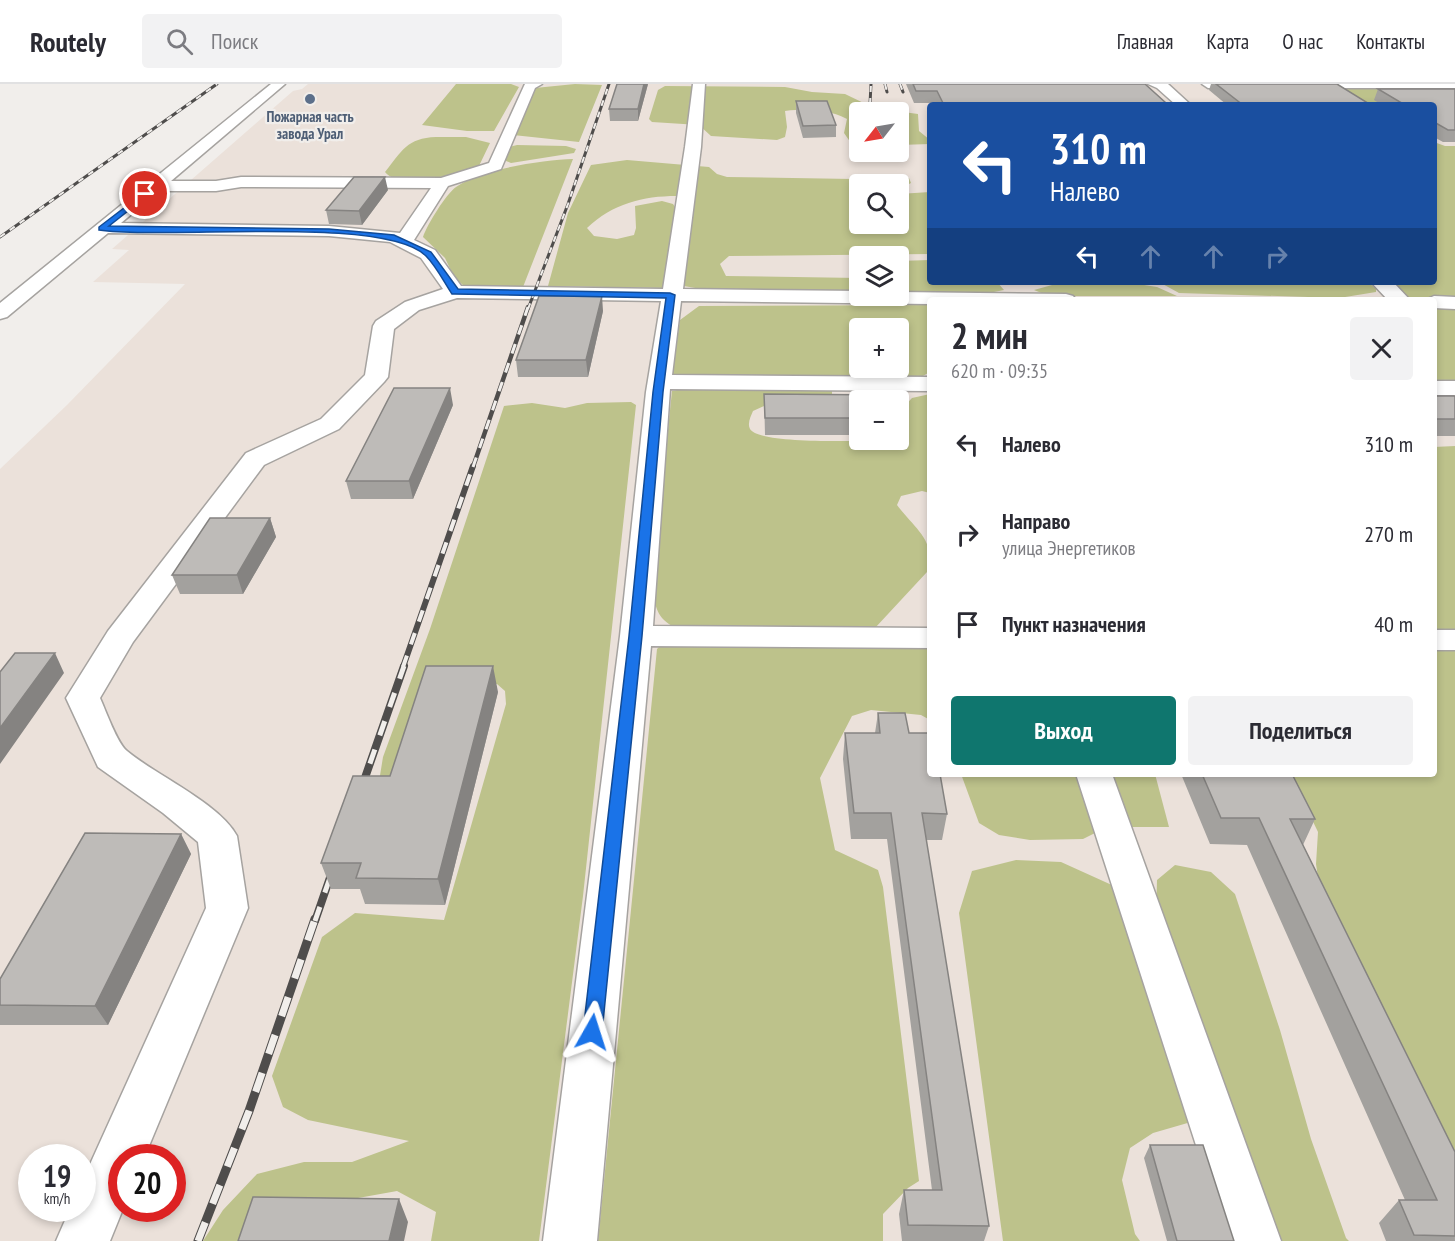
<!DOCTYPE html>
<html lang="ru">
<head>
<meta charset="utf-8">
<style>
  :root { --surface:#fff; --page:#f2f2f3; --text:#2b2b33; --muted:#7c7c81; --line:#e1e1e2; --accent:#0f766e }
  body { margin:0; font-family:"PT Sans Narrow",sans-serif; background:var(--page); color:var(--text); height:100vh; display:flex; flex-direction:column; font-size:22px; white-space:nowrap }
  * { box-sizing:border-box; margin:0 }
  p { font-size:20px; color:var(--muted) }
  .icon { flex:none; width:33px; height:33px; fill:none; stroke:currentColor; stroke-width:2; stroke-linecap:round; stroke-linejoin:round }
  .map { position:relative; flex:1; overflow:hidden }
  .side { position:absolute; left:927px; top:213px; width:510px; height:480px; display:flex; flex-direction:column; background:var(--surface); border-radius:6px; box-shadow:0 3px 9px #0003 }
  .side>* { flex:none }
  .hud { position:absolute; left:927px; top:18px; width:510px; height:183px; border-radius:6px; box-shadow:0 3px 9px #0003; background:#1a4fa0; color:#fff; overflow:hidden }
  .needle { width:39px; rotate:239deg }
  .buttons { position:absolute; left:849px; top:18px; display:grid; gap:12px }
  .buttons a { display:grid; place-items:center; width:60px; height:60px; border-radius:6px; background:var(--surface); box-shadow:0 3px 9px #0003; font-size:30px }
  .speed { position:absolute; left:18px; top:1060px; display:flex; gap:12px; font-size:30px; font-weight:700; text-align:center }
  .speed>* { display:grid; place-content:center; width:78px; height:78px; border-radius:50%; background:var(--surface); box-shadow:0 3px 9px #0003; line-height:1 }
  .speed small { font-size:15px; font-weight:400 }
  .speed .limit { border:9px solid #d22; background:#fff; color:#111 }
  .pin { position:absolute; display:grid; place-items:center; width:51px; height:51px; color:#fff; margin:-26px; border:3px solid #fff; border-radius:50%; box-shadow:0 2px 6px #0007 }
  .me { position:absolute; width:66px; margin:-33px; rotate:6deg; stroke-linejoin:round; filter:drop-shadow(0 0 4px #0008) }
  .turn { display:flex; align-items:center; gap:21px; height:126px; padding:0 24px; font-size:27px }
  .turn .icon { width:78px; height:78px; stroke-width:2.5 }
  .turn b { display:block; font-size:42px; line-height:51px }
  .lanes { display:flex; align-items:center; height:57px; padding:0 24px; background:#0003; justify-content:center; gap:30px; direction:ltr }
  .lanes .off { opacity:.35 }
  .round { display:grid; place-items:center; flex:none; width:63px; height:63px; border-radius:6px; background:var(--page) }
  .summary { display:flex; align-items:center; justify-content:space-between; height:102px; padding:0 24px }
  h1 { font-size:36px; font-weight:600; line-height:45px }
  .action { display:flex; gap:12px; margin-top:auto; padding:12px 24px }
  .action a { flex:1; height:69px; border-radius:6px; background:var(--accent); color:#fff; font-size:24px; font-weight:600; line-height:69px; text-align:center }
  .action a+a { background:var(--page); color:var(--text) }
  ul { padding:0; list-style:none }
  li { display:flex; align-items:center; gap:18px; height:90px; padding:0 24px }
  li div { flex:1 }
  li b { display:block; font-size:22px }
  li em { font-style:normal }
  header { display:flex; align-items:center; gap:36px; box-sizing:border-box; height:84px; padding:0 30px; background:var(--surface); border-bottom:2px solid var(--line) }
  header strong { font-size:28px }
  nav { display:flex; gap:33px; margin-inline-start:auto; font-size:21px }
  .search { width:420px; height:54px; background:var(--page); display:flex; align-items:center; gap:15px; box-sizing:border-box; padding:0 21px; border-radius:6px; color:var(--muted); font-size:22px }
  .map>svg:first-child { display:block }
</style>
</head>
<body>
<header>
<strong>Routely</strong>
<div class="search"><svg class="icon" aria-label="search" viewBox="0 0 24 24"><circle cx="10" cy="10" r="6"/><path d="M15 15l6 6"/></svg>Поиск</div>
<nav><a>Главная</a><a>Карта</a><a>О нас</a><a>Контакты</a></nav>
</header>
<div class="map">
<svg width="1455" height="1157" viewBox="0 0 1455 1157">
  <rect width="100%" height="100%" fill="#f1eeeb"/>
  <!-- built -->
  <path fill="#ebe1da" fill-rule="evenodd" d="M308,0H1455V1157H0V385L67,321L185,200L93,198L129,166L112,165L293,7L302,5ZM930,21H1434V198H930ZM860,28H898V68H860ZM860,100H898V140H860ZM860,172H898V212H860ZM930,216H1434V690H930ZM860,244H898V284H860ZM860,316H898V356H860ZM32,1074H82V1125H32ZM122,1074H172V1125H122Z"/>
  <!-- green -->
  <path fill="#bdc28b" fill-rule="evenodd" d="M456,0H511L519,3L494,47H467L422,41Z
    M575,0L602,1L579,58L513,51L535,4Z
    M665,2L785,3L812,8L845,10L874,24L918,30L919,47L930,56V60L899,61L898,28H860L859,61L851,59L844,49L847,35C827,25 808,24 785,27L787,43L785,53L777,56L711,52L699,41L652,38L649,35L658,6Z
    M1286,3L1455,4V14L1395,21H1365Z
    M436,53H466L490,59L478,84C459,89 398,106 385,88C402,67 407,54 436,53Z
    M1434,58L1445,62H1455V214H1408L1390,198H1434Z
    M517,61L566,62L576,65L574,69L511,79L506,77V68L509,63Z
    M573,75L523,203L478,205L464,202L454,193L445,174L423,153C427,141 446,110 456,103C481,85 543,76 573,75Z
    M627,76L709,83L717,90L727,93L853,95L881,91L909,94L911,99L899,105L898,100H860V140H898L899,110L930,108V170L729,172L720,180L726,192L859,194V208L701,205L678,201L688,169L685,160L683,112C647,111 614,118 587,144L594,152L617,155L634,151L636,144L635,122L662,117L673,120L677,126L667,172L665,204L548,202L568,129L591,81Z
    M930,176V198H997L1004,206L984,210L899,209L898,177Z
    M1125,198L1157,203L1177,212H1049L1034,206L1052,201Z
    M1159,198H1368L1376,205V208L1339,214L1179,209Z
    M930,221V288L921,293L672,291L680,236L699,222ZM860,244H898V284H860Z
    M1434,222H1455V298L1434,297Z
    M698,302L824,303L832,307V314L764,322L753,327C751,332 747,339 750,345C760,362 876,356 898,356L899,328L912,314L930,310V409L922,407L901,412L897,421C913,443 938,457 927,488L875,544L672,542C655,532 655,519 652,501L672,307Z
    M631,318L636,321L583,812L539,1157H431L436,1128L397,1107L258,1132L248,1157H203L223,1126L257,1090L304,1078H352L409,1057L308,1036L283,1023L272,992L322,853L355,829L444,836L506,620L505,607L497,600L461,595L397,703L378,704L383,673L430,545L504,322L532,319L565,324L587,319Z
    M1455,362V545H1434V363Z
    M663,559L930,560V636L921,631L871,626L852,632L820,694L835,766L878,786L883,803L919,1097L908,1104L883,1130V1157H598L657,565Z
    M1434,566H1455V1096L1322,820L1316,780L1318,748L1290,690H1434Z
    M961,690H1085L1103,745L1083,755L1030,756L999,751L979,739Z
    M1113,690H1155L1169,743H1132Z
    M1016,776L1061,778L1114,802L1191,1038L1153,1049L1130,1064L1122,1096L1135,1150L1140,1157H1003L959,829L972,787Z
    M1175,781L1211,788L1235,810L1280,946L1311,1055L1346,1154L1349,1157H1276L1156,833L1157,796Z"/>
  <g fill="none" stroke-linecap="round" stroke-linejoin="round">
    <!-- minor casing -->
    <g stroke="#a6a3a0" stroke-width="3">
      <path id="minor" d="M271,0H285L171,97H216L241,93L441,94L489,79L524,2L525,0H542L535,4L501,85L448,102L414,156L435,166L461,202L663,205L685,63L693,0H705L701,63L683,205L860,207V212H898V208L1066,210L1073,212L1076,216H930V220L681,217L672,291L930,293V307L670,305L653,542L930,544V564L651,562L597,1157H543L620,552L646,308L661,217L457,214L419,226L394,245L388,293L384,298L339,345L264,381L133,558L100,614C106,627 117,659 127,667C157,692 219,719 237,752L248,824L144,1074H122L123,1125L110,1157H56L70,1125H82V1098L206,824L198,758L163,729L98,683L66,614L108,547L246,369L321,335L365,291L373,242L376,237L405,218L443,205L421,174L390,158L329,152L108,149L7,233L0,235V219ZM241,103L431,104L400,149L329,142L121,139L159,107H216Z
        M1148,0H1168L1191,21H1176L1157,4Z
        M1202,0H1455V4H1208Z
        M1371,198H1393L1410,216H1388Z
        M1434,212L1455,213V225L1434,224V216H1425Z
        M1434,297H1455V311H1434Z
        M1434,546H1455V566H1434Z
        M1076,690H1112L1281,1157H1227Z"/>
    </g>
    <!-- minor -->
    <use href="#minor" fill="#fff" fill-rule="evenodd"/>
    <!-- rail-far4 casing -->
    <g stroke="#4f4d4c" stroke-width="3">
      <path id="rail-far4" d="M885,0L887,8
        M900,0L903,8
        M870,20L871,0
        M0,153L217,0
        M528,225L568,120L609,0"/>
    </g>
    <!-- rail-far3 casing -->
    <g stroke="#4f4d4c" stroke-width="4.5">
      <path id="rail-far3" d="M473,383L528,223"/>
    </g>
    <!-- rail-far2 casing -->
    <g stroke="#4f4d4c" stroke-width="6">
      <path id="rail-far2" d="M403,583L473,382"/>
    </g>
    <!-- rail-far1 casing -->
    <g stroke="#4f4d4c" stroke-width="8">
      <path id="rail-far1" d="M360,708L404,582
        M315,837L334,782"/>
    </g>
    <!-- rail casing -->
    <g stroke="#4f4d4c" stroke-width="9">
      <path id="rail" d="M198,1157L249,1027L315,835"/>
    </g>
    <!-- rail-far4 -->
    <use href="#rail-far4" stroke="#f1eeeb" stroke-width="2" stroke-dasharray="6" stroke-linecap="butt"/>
    <!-- rail-far3 -->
    <use href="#rail-far3" stroke="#f1eeeb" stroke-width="3" stroke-dasharray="10" stroke-linecap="butt"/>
    <!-- rail-far2 -->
    <use href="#rail-far2" stroke="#f1eeeb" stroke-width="4" stroke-dasharray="12" stroke-linecap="butt"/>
    <!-- rail-far1 -->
    <use href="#rail-far1" stroke="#f1eeeb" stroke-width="5" stroke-dasharray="15" stroke-linecap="butt"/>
    <!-- rail -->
    <use href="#rail" stroke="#f1eeeb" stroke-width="7" stroke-dasharray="20" stroke-linecap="butt"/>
  </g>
  <!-- wall -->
  <path fill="#a3a19e" d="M648,0L638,37H610L609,25Z
    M906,0H1145L1166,19L1165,21H936L935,19H914Z
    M1211,0H1337L1371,21H1227L1209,6Z
    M1378,5H1455V58H1443L1434,53V21H1382L1374,16Z
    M796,17L836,41V53L803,54L796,29Z
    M388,106L362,141L329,140L326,126Z
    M603,227L588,293H518L516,276Z
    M764,310L860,316V351H765Z
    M1434,312L1455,313V352H1434Z
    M453,321L413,415H351L346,397Z
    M270,434L276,453L243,510H180L172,491Z
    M498,608L445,821L365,820L360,805H331L321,779L390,692Z
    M878,629L909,649L947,730L942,756H926L989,1142L984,1157H902L899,1130L904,1106H932L887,755H851L843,675L845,649H875Z
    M1181,690H1292L1315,735L1303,761L1455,1068V1157H1386L1379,1139L1399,1116H1405L1247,761L1210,760Z
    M181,750L191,770L108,941H0V895Z
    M1150,1061L1234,1157H1167L1144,1074Z"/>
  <!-- shaded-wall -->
  <path fill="#858381" d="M644,0H648L638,37V25Z
    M385,93L388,106L362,141L359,127Z
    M602,212L603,227L588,293L586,276Z
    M450,304L453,321L413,415L409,397Z
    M270,434L276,453L243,510L237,491Z
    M55,569L64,589L0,680V644Z
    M493,582L498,608L445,821L438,795Z
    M181,750L191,770L108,941L95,922Z
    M399,1115L408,1138L404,1157H389Z"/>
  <!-- building -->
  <path fill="#bebbb8" stroke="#858381" stroke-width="1.5" d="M617,0H644L638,25H609Z
    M913,0H1145L1166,19H1012L1014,21H944L937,7H916Z
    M1216,0H1337L1371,21H1243Z
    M1378,5H1455V46H1448L1434,38V21H1405Z
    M796,17H827L836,41L803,42Z
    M354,93H385L359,127L326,126Z
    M539,212H602L586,276H516Z
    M394,304H450L409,397H346Z
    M764,310L886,311L887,316H860V334H765Z
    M1434,312H1454L1455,313V335H1434Z
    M210,434H270L237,491H172Z
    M15,569H55L0,644V588Z
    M426,582H493L438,795L356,794L361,779H321L353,692H390Z
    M878,629H905L909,649H930V690H940L947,730L922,729L989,1142L908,1141L904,1106H942L891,729H854L845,649H880Z
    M1202,690H1292L1315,735H1290L1455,1068V1152L1414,1151L1399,1116H1437L1259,734H1221Z
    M85,749L181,750L95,922L0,921V895Z
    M1150,1061H1203L1234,1157H1177Z
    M253,1113L399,1115L389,1157H238Z"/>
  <!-- route -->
  <path fill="#1a73e8" stroke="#114b97" stroke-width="1.5" d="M145,108L147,112L109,142L329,145L394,151L431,168L458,205L670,209L675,211L663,308L642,552L602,948L599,954L592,956L586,954L583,948L629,552L653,308L666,214L455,210H452C444,198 436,182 426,172C384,131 166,156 99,146V143Z"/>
  <!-- markers -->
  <circle fill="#5c6f8a" stroke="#f1eeeb" stroke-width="2" cx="310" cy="15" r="6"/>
  <g text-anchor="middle" stroke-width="4.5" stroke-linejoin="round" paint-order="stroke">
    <!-- far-service labels -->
    <g font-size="15" font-weight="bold" fill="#4e5e75" stroke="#f1eeeb">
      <text x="310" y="38">Пожарная часть<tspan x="310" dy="17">завода Урал</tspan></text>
    </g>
  </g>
</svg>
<div class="buttons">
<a><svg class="needle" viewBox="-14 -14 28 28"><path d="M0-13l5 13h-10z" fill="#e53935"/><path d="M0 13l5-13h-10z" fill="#7c7c81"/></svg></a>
<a><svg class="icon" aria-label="search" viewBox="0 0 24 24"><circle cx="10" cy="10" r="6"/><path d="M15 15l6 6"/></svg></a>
<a><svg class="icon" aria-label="layers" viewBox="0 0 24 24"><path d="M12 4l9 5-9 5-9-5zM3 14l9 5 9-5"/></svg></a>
<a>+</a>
<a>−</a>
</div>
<div class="speed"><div>19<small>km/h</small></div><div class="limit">20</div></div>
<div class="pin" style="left:145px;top:110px;background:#d93025"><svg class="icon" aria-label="arrive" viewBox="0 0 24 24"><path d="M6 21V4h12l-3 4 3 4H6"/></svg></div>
<svg class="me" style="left:592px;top:948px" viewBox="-20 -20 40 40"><path d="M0-17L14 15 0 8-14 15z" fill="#1a73e8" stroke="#fff" stroke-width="4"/></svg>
<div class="hud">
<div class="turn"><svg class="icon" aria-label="left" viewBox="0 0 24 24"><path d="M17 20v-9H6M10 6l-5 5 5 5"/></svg><div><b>310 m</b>Налево</div></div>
<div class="lanes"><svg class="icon" aria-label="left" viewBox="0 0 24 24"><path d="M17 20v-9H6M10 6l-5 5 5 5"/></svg><svg class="icon off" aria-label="ahead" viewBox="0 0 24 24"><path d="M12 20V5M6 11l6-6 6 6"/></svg><svg class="icon off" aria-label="ahead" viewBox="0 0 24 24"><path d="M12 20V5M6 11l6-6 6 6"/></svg><svg class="icon off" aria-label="right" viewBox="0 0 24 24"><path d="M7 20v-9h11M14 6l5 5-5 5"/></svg></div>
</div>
<section class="side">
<div class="summary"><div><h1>2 мин</h1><p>620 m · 09:35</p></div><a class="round"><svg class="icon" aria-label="close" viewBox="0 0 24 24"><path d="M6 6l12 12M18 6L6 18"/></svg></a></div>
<ul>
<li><svg class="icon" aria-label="left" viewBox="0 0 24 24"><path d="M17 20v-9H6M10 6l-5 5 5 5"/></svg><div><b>Налево</b></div><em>310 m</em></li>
<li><svg class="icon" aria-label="right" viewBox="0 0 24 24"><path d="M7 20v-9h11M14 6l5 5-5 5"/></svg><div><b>Направо</b><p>улица Энергетиков</p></div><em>270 m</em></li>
<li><svg class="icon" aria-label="arrive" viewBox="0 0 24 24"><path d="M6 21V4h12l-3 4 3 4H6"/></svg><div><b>Пункт назначения</b></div><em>40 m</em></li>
</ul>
<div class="action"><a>Выход</a><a>Поделиться</a></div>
</section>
</div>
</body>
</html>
